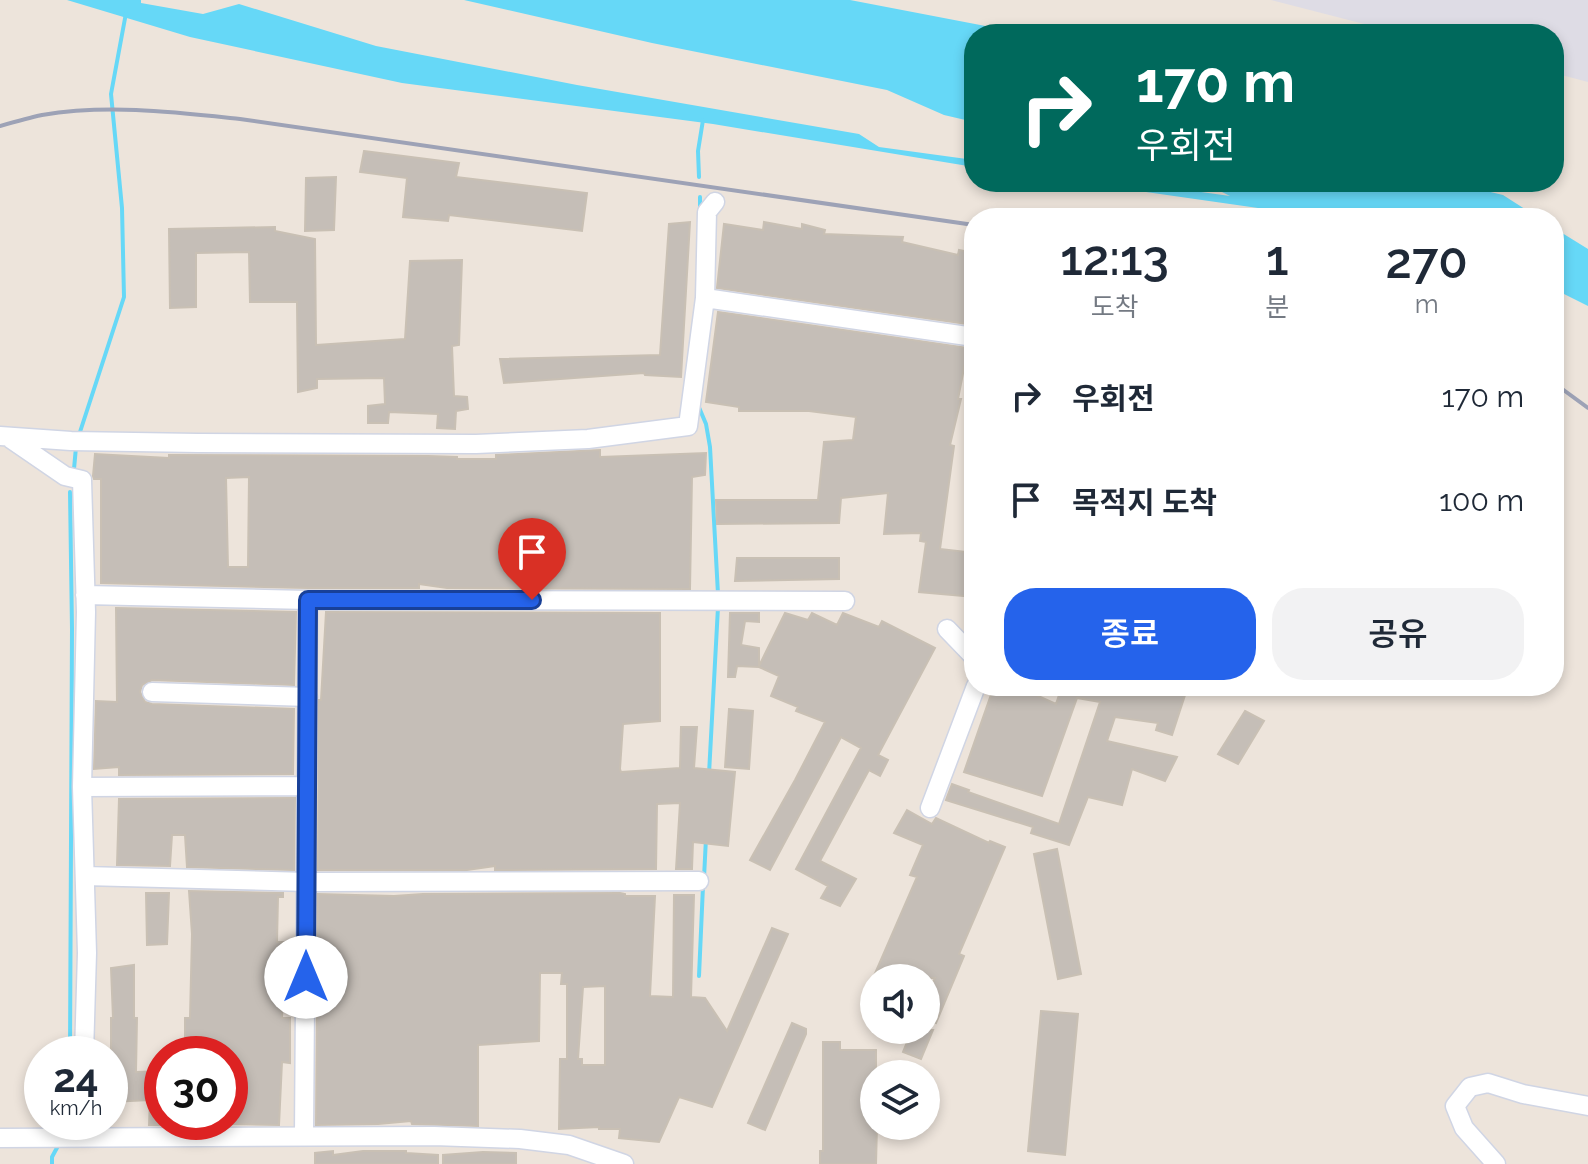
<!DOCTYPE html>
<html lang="ko">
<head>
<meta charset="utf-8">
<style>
  :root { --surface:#fff; --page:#f2f2f3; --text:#1f2937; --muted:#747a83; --accent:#2563eb }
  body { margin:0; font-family:Raleway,"Noto Sans KR",sans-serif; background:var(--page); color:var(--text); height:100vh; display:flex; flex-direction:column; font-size:30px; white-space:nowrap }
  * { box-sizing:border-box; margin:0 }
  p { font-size:26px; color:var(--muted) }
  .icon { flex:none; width:44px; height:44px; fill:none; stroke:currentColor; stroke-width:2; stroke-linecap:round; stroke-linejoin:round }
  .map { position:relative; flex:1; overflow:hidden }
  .details { position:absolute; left:964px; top:208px; width:600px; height:488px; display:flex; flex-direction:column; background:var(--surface); border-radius:32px; box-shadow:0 4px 12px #0003 }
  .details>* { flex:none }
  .banner { position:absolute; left:964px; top:24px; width:600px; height:168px; border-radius:32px; box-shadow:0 4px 12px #0003; background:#00695c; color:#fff; overflow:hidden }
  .tools { position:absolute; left:860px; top:964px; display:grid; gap:16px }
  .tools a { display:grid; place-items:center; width:80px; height:80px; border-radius:50%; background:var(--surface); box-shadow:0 4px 12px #0003; font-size:40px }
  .speed { position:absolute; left:24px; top:1036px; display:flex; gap:16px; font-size:40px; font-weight:700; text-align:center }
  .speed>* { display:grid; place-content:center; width:104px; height:104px; border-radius:50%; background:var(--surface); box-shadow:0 4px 12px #0003; line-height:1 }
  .speed small { font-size:20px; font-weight:400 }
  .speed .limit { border:12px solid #d22; background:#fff; color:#111 }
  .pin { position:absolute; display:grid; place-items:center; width:68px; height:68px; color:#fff; margin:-82px -34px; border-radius:50% 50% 50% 0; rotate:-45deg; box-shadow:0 0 8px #0007 }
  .pin .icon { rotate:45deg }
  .me { position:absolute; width:88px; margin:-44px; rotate:0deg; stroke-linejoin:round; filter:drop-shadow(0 0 6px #0008) }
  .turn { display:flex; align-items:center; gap:28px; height:168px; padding:0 40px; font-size:36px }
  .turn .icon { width:104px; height:104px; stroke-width:2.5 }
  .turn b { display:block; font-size:56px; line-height:68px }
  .eta { display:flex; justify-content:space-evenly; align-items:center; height:136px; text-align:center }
  .eta b { font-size:48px; font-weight:600; line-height:56px }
  .action { display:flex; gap:16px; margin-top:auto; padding:16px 40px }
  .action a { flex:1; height:92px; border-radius:32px; background:var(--accent); color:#fff; font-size:32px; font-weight:600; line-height:92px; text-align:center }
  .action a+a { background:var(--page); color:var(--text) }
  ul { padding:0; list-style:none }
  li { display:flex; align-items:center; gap:24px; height:104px; padding:0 40px }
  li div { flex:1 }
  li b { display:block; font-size:30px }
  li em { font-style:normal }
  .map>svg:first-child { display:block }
</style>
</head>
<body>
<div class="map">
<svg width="1588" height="1164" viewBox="0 0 1588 1164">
  <rect width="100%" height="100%" fill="#ede4db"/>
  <!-- industrial -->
  <path fill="#dedce5" d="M1271,0H1588V82L1554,73V34H1403Z"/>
  <!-- water -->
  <path fill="#66d8f7" d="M67,0H141V3L203,14L239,4L376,46L577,85L859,134L879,147L974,160V167L713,124L402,83L190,37Z
    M464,0H850L1027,34H974V122L944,115L887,90L652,43Z
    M1076,182H1129L1230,196L1202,182H1449L1503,195L1539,218H1327Z
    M1554,228L1588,249V306L1554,289Z"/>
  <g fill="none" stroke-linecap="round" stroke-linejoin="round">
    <!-- stream -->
    <path stroke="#66d8f7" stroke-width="4" d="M699,177L698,151L703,120
      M700,197V209
      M698,405L706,424L710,447L718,594
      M79,435L124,297L122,208L111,94L126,13
      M74,469L76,447
      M70,492L72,629L70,1054
      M709,774L718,607
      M704,878L706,838
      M699,976L703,886
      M65,1133L69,1122
      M52,1164V1157L59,1144"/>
  </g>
  <!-- building -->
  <path fill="#c5beb7" stroke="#c9c0b4" stroke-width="2" fill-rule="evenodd" d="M364,151L459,163L456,177L587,193L582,231L449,215L448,221L403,217L407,178L360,172Z
    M336,177L334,230L305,231L306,178Z
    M690,222L681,377L645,375L644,373L504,383L500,359L660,355L669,224Z
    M764,222L802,229V224L825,230L824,234L903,237L902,242L958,255L959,250L974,253V285L968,324L717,288L724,224L763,230Z
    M275,227V231L315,239L316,345L405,339L410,261L462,260L459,345L452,346L454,396L467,397L468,409L456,411L455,429L437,428L438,414L389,412L388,423H368V406L385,404L384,378L317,379V388L298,392L297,302H250L249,252L196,253V307L170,308L169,229Z
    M718,312L968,348L958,399H961L950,445L954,446L940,549L974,553V597L919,592L926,542L920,541L921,533L884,534L888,493L841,498L839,523L717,524L716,500H818L824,442L853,440L856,417L809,411H739V407L706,402Z
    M600,450V457L706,453L705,475L692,477L690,589L447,588L419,584V588H308L101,583V479H94L93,476L95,454L169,458V455L428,456L457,457V459H496V455ZM249,477L248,567H228L226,478Z
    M737,558H839V579L735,581Z
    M116,608L296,612L294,685L152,680L142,685L140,692L145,702L152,704L294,709L293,774L119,775V767L94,769L96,701L117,702Z
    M326,612L660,613V721L623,724L620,769L621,772L680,768L681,727H697L694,768L735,772L728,846L693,842L692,869H676L680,803L657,804L656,869L495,870V866L467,870H318L319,700H321Z
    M730,613H759V622L745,621L741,645L759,648V666L785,613L808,620L812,613L837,625L843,613L879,627L882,621L935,648L878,755L888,760L880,776L869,770L820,861L856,879L840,906L821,898L828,886L796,869L861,748L841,737L770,870L750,860L795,780L825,722L796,711L798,707L771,696L779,676L759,667L737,666L735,677H728Z
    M994,686H1016L1056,704L1062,686H1188L1172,735L1156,730L1158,723L1115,717L1107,741L1177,757L1165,781L1132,769L1122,805L1088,797L1069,845L1031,833L1033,827L946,800L952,784L969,790L968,792L1059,824L1100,702L1077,698L1042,796L964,772Z
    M729,709L753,711L749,769L725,767Z
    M1245,711L1264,721L1238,764L1218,754Z
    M295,798L294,870L187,867L185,835H172L170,866L117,865L119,799Z
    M907,810L932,824L936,818L989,843L990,841L1005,847L959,954L964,956L936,1023L926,1020V998L935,978H873L917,877L910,875L923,845L894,833Z
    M1057,849L1081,974L1058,979L1034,854Z
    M189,891L283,893V897H278L277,942H286L282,1018H290V1063L282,1062L279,1125L230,1124V1054H185V1018H190L192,934Z
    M146,893H169L167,944L147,945Z
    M620,893L625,894V896H655L650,996L673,997L674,895H694L691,997L705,998L727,1031L772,928L788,934L712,1107L679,1097L659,1142L619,1138L620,1129H599V1127L559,1129L560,1059H567V984H561L562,973H540L539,1041L478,1045V1126L412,1124L411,1121L378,1124L316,1125L318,894L394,896L423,894ZM605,986V1065H582V1059H578L583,987Z
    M134,965V1018H137L136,1072L162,1071V1125H149L150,1100L111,1102V1018H113L111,968Z
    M1041,1011L1078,1014L1065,1155L1028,1151Z
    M792,1023L806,1029V1034L765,1130L748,1123Z
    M912,1030H933L921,1059L903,1052Z
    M823,1042H840V1050H876V1074H874V1126H877L876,1164H820V1151H823Z
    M333,1151V1155L363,1151H406V1153L438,1155V1164H315V1153Z
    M483,1152L516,1153V1164H443V1155Z"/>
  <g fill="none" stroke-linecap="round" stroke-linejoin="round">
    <!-- minor casing -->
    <g stroke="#d0d5e4" stroke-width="21">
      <path id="minor" d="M705,298L974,337
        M0,436L71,441L198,443L476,444L588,439L688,426L705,298L707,212L715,202
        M11,439L65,476L82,480L86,612L82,787L87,953L84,1054
        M85,595L308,600L845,601
        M947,629L974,657
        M152,692L308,697
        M82,787L307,786
        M930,808L976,686
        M85,876L307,882L699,881
        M304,1136L308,600
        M0,1138L434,1136L520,1139L569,1145L624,1164
        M1496,1164L1464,1128L1455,1106L1470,1087L1488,1083L1523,1094L1588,1106"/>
    </g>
    <!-- minor -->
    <use href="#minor" stroke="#fff" stroke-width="18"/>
    <!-- rail -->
    <path stroke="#9da2b6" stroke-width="4" d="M0,126C14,122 28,118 42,115C108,104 174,112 240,119L974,225
      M1554,383L1588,408"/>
  </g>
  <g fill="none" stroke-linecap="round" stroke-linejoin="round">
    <!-- route casing -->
    <g stroke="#184099" stroke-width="20">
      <path id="route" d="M306,977L308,600H532"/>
    </g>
    <!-- route -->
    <use href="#route" stroke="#2563eb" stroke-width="14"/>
  </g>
</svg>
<div class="tools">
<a><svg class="icon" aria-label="sound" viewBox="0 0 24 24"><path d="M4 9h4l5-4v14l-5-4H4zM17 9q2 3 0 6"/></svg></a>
<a><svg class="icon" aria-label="layers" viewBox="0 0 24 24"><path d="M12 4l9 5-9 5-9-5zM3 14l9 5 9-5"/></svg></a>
</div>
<div class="speed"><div>24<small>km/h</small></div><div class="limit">30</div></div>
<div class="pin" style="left:532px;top:600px;background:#d93025"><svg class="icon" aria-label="arrive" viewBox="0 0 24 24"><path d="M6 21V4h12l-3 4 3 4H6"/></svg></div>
<svg class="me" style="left:306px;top:977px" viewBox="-20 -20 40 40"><circle r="19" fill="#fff"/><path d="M0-13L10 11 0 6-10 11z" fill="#2563eb"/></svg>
<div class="banner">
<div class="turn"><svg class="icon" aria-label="right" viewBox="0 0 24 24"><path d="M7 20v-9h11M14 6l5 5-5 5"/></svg><div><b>170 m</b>우회전</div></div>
</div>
<section class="details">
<div class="eta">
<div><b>12:13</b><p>도착</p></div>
<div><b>1</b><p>분</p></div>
<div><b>270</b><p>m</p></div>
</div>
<ul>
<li><svg class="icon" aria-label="right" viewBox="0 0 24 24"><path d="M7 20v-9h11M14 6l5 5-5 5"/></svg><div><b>우회전</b></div><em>170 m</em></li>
<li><svg class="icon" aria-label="arrive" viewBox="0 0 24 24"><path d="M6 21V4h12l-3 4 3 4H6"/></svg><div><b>목적지 도착</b></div><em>100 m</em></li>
</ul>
<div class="action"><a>종료</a><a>공유</a></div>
</section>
</div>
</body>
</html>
